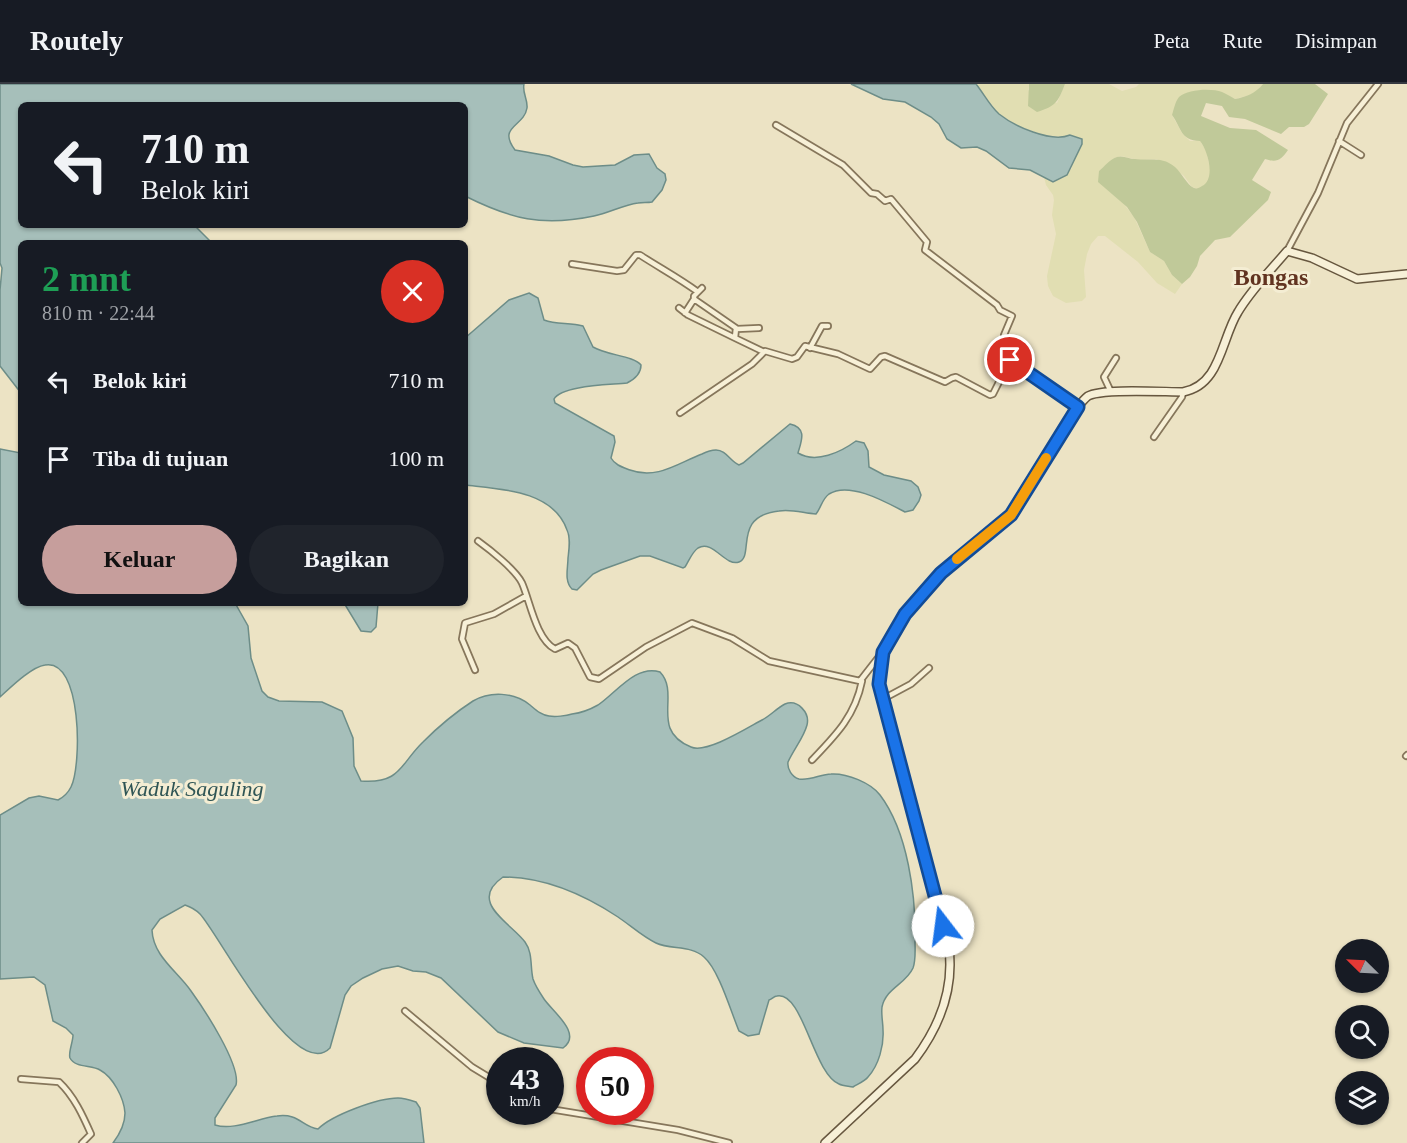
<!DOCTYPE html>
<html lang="id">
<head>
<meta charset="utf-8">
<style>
  :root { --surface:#171b24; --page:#20242c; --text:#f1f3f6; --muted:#9ea1a6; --line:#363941; --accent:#c69e9c }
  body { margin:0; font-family:"Times New Roman",serif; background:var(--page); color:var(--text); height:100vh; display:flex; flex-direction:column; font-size:22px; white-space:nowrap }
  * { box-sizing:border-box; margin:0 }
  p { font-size:20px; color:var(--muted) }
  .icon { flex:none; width:33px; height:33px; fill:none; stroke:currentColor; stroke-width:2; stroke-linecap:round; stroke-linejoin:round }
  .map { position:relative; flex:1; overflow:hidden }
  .side { position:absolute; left:18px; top:156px; width:450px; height:366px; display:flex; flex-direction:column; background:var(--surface); border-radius:9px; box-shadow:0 2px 4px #0004 }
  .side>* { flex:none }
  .hud { position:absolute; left:18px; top:18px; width:450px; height:126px; border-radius:9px; box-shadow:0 2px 4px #0004; background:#171b24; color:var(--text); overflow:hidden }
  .needle { width:39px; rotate:294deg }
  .tools { position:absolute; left:1335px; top:855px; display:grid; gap:12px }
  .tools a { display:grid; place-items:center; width:54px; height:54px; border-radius:50%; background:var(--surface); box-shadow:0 2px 4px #0004; font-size:30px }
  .speed { position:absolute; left:486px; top:963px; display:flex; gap:12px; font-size:30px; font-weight:700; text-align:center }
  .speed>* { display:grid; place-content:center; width:78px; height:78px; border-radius:50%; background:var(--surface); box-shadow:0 2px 4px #0004; line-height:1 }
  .speed small { font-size:15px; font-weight:400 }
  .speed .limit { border:9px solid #d22; background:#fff; color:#111 }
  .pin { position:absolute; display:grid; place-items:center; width:51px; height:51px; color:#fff; margin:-26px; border:3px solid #fff; border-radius:50%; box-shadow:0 2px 6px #0007 }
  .me { position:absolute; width:66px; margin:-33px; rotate:345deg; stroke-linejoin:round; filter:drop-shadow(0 0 4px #0008) }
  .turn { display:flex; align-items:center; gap:21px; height:126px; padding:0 24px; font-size:27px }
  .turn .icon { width:78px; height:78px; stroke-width:2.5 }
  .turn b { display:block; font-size:42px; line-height:51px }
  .round { display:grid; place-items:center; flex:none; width:63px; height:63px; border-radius:32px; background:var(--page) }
  .summary { display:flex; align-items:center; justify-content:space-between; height:102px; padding:0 24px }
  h1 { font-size:36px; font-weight:600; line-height:45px; color:#1e9e55 }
  .primary-button { display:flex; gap:12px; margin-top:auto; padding:12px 24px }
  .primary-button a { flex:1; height:69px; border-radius:36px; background:var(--accent); color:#111; font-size:24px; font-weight:600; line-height:69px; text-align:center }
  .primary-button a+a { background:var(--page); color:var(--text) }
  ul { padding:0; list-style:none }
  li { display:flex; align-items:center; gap:18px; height:78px; padding:0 24px }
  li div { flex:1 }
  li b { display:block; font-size:22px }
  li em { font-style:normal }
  header { display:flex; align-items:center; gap:36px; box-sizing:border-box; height:84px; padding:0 30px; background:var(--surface); border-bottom:2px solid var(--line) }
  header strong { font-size:28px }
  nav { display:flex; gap:33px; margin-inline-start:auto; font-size:21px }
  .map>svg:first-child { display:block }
</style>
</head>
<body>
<header>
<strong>Routely</strong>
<nav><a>Peta</a><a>Rute</a><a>Disimpan</a></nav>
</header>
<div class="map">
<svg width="1407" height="1059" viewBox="0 0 1407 1059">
  <rect width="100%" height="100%" fill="#ece3c4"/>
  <!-- farmland -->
  <path fill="#e1deb2" d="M976,0H1029L1028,6L1057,19L1065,0H1109L1122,7L1136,3L1139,0H1263L1259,6L1250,11L1235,15L1217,7H1206L1172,31L1182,49L1190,57H1200L1206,66L1211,88L1208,99L1198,105L1192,103L1184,92L1171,81L1156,75L1139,76L1121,72L1115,74L1099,87L1102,101L1123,119L1134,133L1150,168L1164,177L1172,191L1182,200L1175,210L1157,199L1138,178L1105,152H1098L1091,160L1087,170L1084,186L1086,213L1082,217L1066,219L1053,212L1048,202L1047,192L1056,150L1052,131L1054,116L1053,111L1046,101L1044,93L1053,98L1063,94L1072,84L1065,53L1043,51L1018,42L999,30Z"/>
  <!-- green -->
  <path fill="#c0c999" d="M1029,0H1065C1058,18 1056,22 1037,28L1028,22Z
    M1263,0H1315L1328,10L1309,40L1304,43H1289L1281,50L1245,35L1229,33L1222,22L1206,19L1201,32L1230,44L1256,46L1288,66C1281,76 1277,79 1265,75L1252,96L1271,108L1268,116L1230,153L1215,156L1200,172L1197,182L1190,193L1182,200L1172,191L1164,177L1150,168L1137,138L1127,123L1098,98L1099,87C1104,83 1110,75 1117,73C1123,71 1129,75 1135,75C1150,77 1162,72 1175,83C1181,88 1187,101 1194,104C1197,105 1199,104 1202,102C1216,95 1208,67 1200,57C1180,56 1182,45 1172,31C1174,25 1175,18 1179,13C1188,5 1212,4 1222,8C1227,10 1231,13 1235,15C1246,13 1256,9 1263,0Z"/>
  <!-- water -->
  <path fill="#a6bfba" stroke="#6d8d88" stroke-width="1.5" d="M0,0H524C522,9 528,15 527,24C524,43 497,42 515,66L549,72L573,81L583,83L615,81L634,71L649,70L657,84L665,90L666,96L662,106L652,118C647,119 643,118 638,119C623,121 609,129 594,132C542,143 511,135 465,112V21H21V141H194L212,159H21V309L0,282V206L2,184L0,179Z
    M851,0H976C984,10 990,22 999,30C1014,42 1051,59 1070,51L1082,55V60L1067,91L1053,98L1030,86L1009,84L986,67L977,63L961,64L947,55L939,40L931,33L905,18L883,15Z
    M529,209L538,214L544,236C557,241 570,238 583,242L593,263C606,271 634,272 641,281C641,290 635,295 627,299C611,301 562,301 554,315L555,319L614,352L615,358L611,374C615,381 622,383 630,386C657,396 678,379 702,370C706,368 711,366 716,366C726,366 730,377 739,381L743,379L790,340C808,344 801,358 798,369C816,380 841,368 856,357L864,359L868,367L869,383L884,391L911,397L918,403L921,411L919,417L913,426L905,428C886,418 849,397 829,410C822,415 821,424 816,430C803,429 792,425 779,427C732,432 755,472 739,478C725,483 713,455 698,464C692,468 689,477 685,483L683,484L650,472H640L601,486L593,490L577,506L572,505C564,497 568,484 568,474C569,465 571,454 567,446C553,406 500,405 465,401V254L509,216Z
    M0,365L21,369V519H235L248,542L251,574L262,607L268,613L279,617L322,618L342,627L353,654L354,682L361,697C401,700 400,680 423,658C438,643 456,628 473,617C490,607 514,608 530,621C536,626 541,631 549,632C555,633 566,632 572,630C580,629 591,625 598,621C616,609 636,580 660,588C681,610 649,646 691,663C706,670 747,644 762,636C770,632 777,624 785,620C798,615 810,629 807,641C804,653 794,665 788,678C787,685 792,693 799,695C810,697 821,690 831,690C847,689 871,699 880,711C908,748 916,812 915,857C915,865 916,876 913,884C906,900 886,904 882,923C881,931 883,938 883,946C884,961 879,981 868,993C865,997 858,1000 853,1003C849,1002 843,1002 839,1000C813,989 803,907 777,912C774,912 772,915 769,916L759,950L748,952L739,947C731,928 719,886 704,873C691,861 671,866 656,859C643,853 630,841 618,833C583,810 545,793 503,793C467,818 511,839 525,858C533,869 530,882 533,895C535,901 540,909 544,915C553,928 583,950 563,964L524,959L498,948L441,894L426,888L413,887L398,882L382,885L363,894L351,902L345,911L330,964C295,1000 219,850 200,830C195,825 191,823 185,821L160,835L152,846C153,872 177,887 191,907C204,925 241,981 236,1001L215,1034V1041C234,1047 258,1034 277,1032C299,1029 302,1043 318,1045C332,1031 378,1014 398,1014C404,1014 410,1016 416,1018L420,1024L424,1059H113C119,1051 125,1040 125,1029C124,1014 113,993 100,986C92,981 75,984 70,974C68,969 73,958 73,951L66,944L53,937L45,901L34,893L0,895V731L29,714L39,712L58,716C64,713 68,709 71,703C82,681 82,574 45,581C31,583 10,604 0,613Z
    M344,519H378L376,543L371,548L361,547Z"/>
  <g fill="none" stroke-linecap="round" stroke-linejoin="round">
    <!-- minor casing -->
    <g stroke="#86765b" stroke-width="8">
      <path id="minor" d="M776,41L843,81L871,109L877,110L885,117L891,115L927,158L925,166L997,221L1000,226L1012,232L1004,251L1015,262L1010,276
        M1339,57L1361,71
        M1287,167L1318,109L1347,39L1378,0
        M572,180L617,187L624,186L636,171H640C660,184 679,194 698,208
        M702,204L694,212V215L736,244L735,254L764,268
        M679,224L688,231L735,254
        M685,229L694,215
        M737,245L759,244
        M810,264L822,242H828
        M1111,308L1104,293L1116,274
        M680,329L752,280L765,267L792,275L797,273L805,262L838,270L870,285L881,273L885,272L945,298L952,294L956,293L990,311L993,310L1010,276L1078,323
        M1154,353L1182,313L1183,308
        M478,457C489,465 516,486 522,499C530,517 536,555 555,565L568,559L575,564L590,593L599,595L646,563L692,539L732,554L769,577L860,597L881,570
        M475,586L462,555L465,539L494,530L526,512
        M883,615L911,600L929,584
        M1406,672L1407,671
        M812,676C836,651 855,632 862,597
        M405,927L472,983L500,1000
        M21,995L59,998C74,1012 83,1032 91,1050L82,1059
        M550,1025L678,1046L729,1059"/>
    </g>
    <!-- secondary casing -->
    <g stroke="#67573f" stroke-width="10">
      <path id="secondary" d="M825,1059L915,975C939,943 954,906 949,865L879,600L883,568L905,530L941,489L1011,431L1078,323C1081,319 1084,315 1088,312C1102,304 1163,308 1183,308C1221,301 1221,255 1238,228C1251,206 1270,187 1287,167L1312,174L1357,195L1407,190"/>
    </g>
    <!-- minor -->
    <use href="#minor" stroke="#f7f0d7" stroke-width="4.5"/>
    <!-- secondary -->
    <use href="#secondary" stroke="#f7f0d7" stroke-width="7"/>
  </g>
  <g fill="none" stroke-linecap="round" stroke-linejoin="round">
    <!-- route casing -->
    <g stroke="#114b97" stroke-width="15">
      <path id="route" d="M943,842L879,600L883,568L905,530L941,489L1011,431L1078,323L1010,276"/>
    </g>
    <!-- route -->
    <use href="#route" stroke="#1a73e8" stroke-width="10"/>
    <!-- slow -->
    <path stroke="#f59e0b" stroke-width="10" d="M957,475L1011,431L1046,374"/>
  </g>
  <g text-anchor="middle" stroke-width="6" stroke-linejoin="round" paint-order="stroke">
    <!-- water labels -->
    <g font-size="22" font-style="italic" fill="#2f5555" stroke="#f4edd3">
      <text x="192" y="712">Waduk Saguling</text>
    </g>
    <!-- quarter labels -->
    <g font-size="24" font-weight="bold" fill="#613320" stroke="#f4edd3">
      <text x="1271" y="201">Bongas</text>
    </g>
  </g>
</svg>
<div class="tools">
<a><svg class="needle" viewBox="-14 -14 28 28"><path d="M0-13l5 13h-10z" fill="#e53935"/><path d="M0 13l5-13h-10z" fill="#9ea1a6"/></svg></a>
<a><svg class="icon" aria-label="search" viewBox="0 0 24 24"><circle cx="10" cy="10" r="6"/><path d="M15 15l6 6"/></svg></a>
<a><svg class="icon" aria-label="layers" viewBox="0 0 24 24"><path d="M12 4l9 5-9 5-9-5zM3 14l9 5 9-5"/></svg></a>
</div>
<div class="speed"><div>43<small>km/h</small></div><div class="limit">50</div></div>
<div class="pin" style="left:1010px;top:276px;background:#d93025"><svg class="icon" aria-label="arrive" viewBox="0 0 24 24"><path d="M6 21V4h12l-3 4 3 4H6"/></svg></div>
<svg class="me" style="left:943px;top:842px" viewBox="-20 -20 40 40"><circle r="19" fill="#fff"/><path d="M0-13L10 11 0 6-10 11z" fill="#1a73e8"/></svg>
<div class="hud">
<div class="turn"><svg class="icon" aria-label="left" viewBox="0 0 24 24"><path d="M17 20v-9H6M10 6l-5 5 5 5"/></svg><div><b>710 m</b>Belok kiri</div></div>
</div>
<section class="side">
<div class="summary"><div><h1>2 mnt</h1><p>810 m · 22:44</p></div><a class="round" style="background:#d93025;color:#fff"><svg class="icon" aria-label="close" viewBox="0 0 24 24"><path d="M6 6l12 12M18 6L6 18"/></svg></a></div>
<ul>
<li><svg class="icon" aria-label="left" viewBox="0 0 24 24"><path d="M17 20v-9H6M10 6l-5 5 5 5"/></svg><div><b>Belok kiri</b></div><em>710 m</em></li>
<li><svg class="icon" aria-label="arrive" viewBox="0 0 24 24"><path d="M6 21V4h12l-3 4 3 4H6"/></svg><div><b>Tiba di tujuan</b></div><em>100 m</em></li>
</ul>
<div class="primary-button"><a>Keluar</a><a>Bagikan</a></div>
</section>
</div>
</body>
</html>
